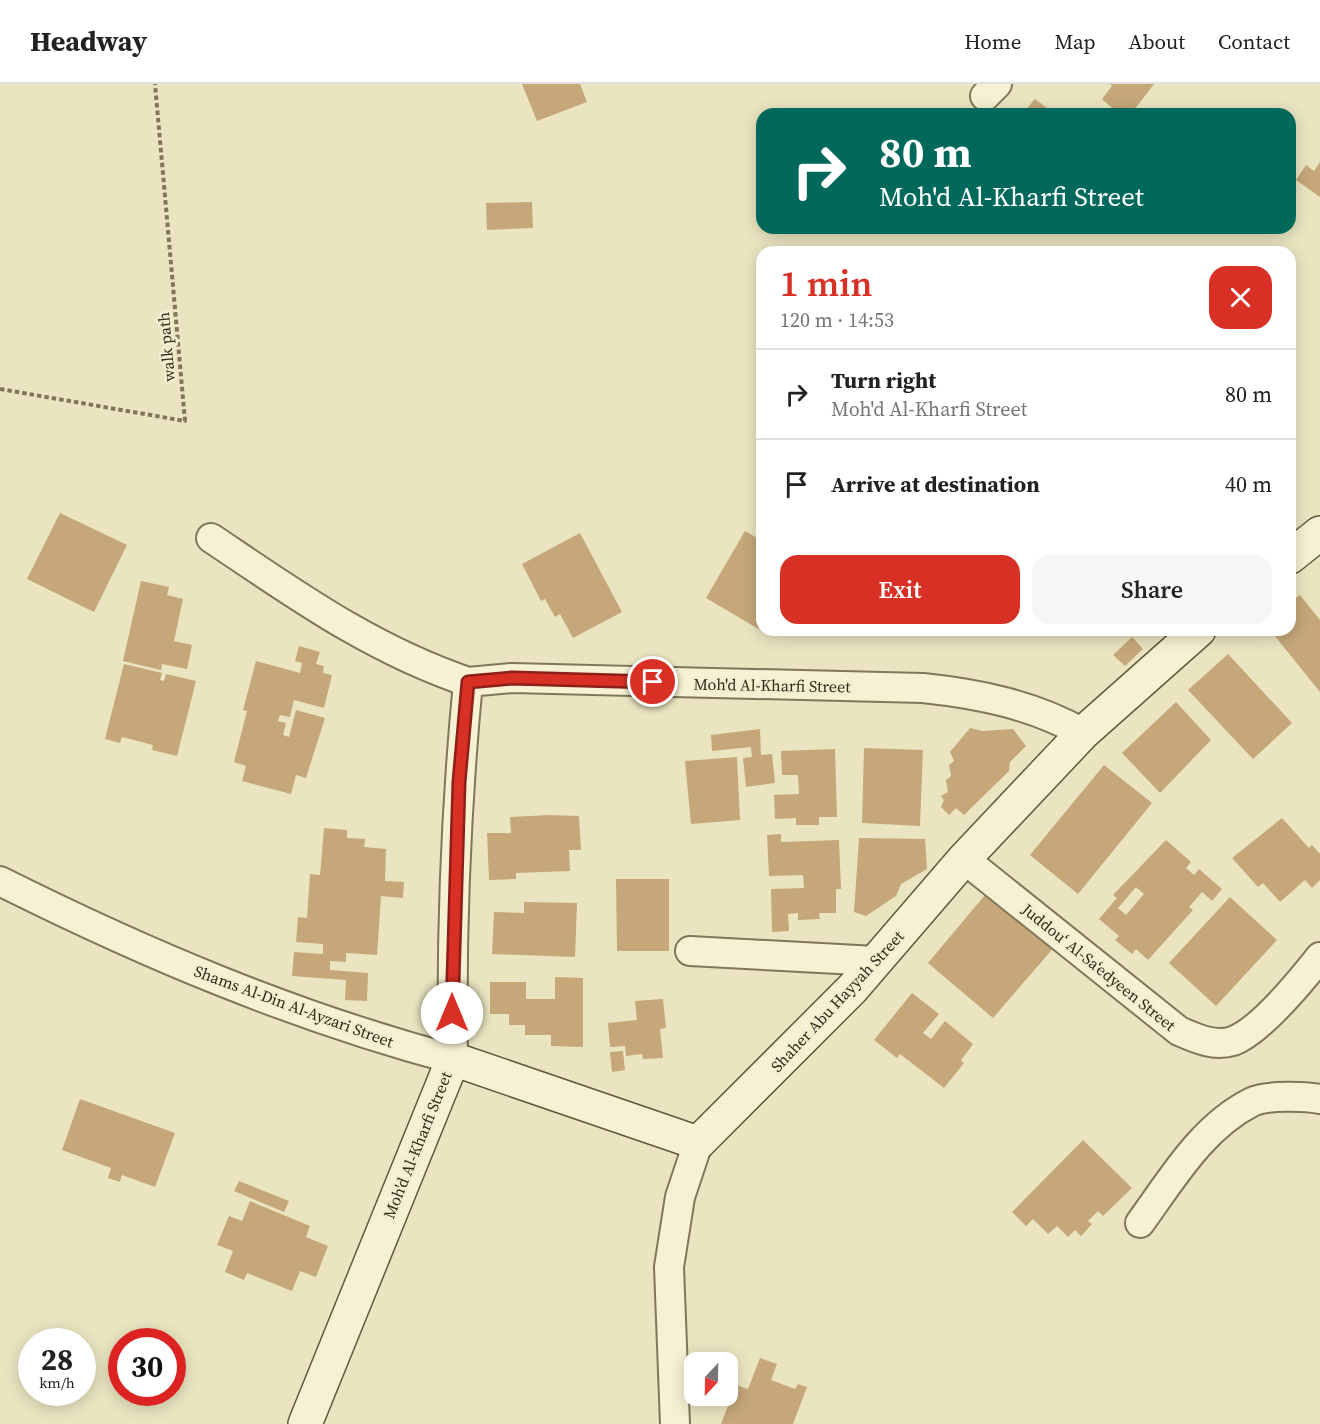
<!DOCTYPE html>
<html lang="en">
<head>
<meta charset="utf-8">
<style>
  :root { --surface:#fff; --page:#f6f6f6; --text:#222; --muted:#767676; --line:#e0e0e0; --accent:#d93025 }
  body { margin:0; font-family:"Source Serif 4",serif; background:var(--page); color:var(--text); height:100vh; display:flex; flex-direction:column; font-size:22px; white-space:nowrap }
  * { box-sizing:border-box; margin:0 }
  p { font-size:20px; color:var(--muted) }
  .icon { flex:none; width:33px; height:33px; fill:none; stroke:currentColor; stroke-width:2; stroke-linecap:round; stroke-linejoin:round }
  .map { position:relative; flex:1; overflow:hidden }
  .panel { position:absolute; left:756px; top:162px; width:540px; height:390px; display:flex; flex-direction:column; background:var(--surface); border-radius:18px; box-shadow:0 3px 15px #0003 }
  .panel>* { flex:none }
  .top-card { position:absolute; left:756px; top:24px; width:540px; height:126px; border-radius:18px; box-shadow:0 3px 15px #0003; background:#00695c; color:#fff; overflow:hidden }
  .needle { width:39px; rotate:202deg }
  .tools { position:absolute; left:684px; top:1268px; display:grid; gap:12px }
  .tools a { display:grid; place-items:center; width:54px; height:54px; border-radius:12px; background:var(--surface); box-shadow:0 3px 15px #0003; font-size:30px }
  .speed { position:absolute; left:18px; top:1244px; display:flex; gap:12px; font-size:30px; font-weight:700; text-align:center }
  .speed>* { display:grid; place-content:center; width:78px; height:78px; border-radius:50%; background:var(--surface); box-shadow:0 3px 15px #0003; line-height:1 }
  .speed small { font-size:15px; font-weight:400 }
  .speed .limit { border:9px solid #d22; background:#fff; color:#111 }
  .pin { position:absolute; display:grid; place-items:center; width:51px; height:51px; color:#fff; margin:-26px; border:3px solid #fff; border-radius:50%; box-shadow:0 2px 6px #0007 }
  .me { position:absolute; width:66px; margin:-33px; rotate:0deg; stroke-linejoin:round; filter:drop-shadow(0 0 4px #0008) }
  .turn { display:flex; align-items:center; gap:21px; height:126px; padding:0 24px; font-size:27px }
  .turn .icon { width:78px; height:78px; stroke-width:2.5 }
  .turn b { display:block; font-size:42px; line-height:51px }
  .round { display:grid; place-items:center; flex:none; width:63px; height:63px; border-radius:18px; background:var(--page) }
  .summary { display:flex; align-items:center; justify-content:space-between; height:102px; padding:0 24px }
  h1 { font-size:36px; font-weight:600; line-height:45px; color:var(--accent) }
  .cta { display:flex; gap:12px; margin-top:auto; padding:12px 24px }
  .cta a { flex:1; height:69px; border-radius:18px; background:var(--accent); color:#fff; font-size:24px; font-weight:600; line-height:69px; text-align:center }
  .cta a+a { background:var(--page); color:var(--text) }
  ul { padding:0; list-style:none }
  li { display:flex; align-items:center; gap:18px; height:90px; padding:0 24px; border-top:2px solid var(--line) }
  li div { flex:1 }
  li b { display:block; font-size:22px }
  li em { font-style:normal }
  header { display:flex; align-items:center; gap:36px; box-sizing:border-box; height:84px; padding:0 30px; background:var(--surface); border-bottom:2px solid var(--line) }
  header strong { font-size:28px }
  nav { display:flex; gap:33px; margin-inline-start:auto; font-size:21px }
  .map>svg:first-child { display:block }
</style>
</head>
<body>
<header>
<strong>Headway</strong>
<nav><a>Home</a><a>Map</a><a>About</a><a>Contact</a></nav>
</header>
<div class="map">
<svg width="1320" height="1340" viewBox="0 0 1320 1340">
  <rect width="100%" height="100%" fill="#eae5c0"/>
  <!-- building -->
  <path fill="#c5a779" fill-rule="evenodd" d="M522,0H580L587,18L537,37Z
    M1110,0H1154L1131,30H1119L1102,15L1112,2Z
    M1035,15L1055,30H1022Z
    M1320,78V113L1296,96L1306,81L1314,87Z
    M532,118L533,144L487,146L486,119Z
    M60,429L127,461L94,528L27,495Z
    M745,447L762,457V547L706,514Z
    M580,449L622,528L573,554L560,530L555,533L545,515L541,517L522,480Z
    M141,497L169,503L167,511L183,515L174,557L192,561L187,585L162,580L161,586L123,577Z
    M1300,511L1320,536V608L1270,546H1290V518Z
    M1132,553L1143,565L1125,582L1113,571Z
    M299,562L320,568L316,580L324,582L323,589L332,591L324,624L294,616L290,633L280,631L278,637L286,639L283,651L289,653L296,626L325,634L306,694L296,691L291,710L242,697L246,682L234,678L247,627L243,626L256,577L300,589L302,579L295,577Z
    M1228,570L1292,639L1253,675L1188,606Z
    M124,580L162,589L160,596L164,597L166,590L196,597L177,672L152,666L153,661L122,653L120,659L105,655Z
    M1176,618L1211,656L1160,709L1122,669Z
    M970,644L983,647L1013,645L1026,662L1010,678L1009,687L964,731L956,724L949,731L941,723L944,716L941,712L948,708L946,696L951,692L949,681L954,677L950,668Z
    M760,645L761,671L772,670L775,699L746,703L743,674L752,673L751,663L712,667L711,651Z
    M864,664L923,666L920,742L862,739Z
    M835,665L837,733H819V741H796V734L775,735L774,711L799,710L798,691H782L781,667Z
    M737,673L740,736L691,740L685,677Z
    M1104,681L1152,719L1078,810L1030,771Z
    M550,731L579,732L581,766H569L570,787L516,789V795L489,796L487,749H511L510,733Z
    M1282,734L1309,764L1312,761L1320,770V796L1312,804L1305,796L1280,818L1263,799L1258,803L1232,774Z
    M324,744L347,746V754L365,755L364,763L386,765L385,797L404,798L403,814L381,812L377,871L346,869V878L330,877V886L368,889L367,917L345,916L346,896L292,892L294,868L323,870V860L296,858L298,833L307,834L310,790L320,791Z
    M781,750V758L839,756L841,805H836V829H819L820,835L798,836V829L788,830L789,847L772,848L771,805L804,804L803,791L769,792L767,751Z
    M859,754L925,755L927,785L901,800L896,812L866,832L854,828Z
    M1166,756L1191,778L1186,784L1194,791L1199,785L1222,805L1212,817L1202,808L1189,823L1193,826L1148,876L1136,865L1132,870L1115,856L1119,852L1099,835L1117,814L1113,811ZM1136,803L1144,810L1126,831L1118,824Z
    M616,795H669V867H617Z
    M990,805L1056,861L993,934L928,879Z
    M1230,813L1277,856L1216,922L1169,879Z
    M524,818L577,819L575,873L492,870L494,828L524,829Z
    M555,893L583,894V963L551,962V951H525V941H509V930H490V898H526V915H555Z
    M912,909L939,930L923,949L931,955L945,937L973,960L961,976L964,979L944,1004L900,970L897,974L874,956Z
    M663,915L666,944L660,945L663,974L643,975L642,970L626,972L625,962L610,963L608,939L637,936L635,917Z
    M623,967L625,986L612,988L610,968Z
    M80,1015L175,1049L155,1103L122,1091L120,1098L108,1094L111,1084L62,1066Z
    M1083,1056L1132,1104L1103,1132L1098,1127L1088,1137L1092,1140L1081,1152L1075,1146L1068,1153L1057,1142L1048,1150L1033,1135L1026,1142L1012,1128Z
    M239,1097L289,1117L284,1128L234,1107Z
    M250,1117L310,1142L306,1153L328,1162L316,1193L300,1187L292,1207L247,1189L244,1196L225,1188L233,1167L217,1161L229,1132L242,1137Z
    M760,1274L777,1280L771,1296L795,1305L798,1300L807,1303L793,1340H721L736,1301L748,1305Z"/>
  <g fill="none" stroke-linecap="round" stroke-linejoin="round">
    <!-- street casing -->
    <g stroke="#81765a" stroke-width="32">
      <path id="street" d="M985,12L997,0
        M211,454C296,511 371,565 468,598
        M964,775L1179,947C1195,954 1214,963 1233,957C1260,947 1301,897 1320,873
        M0,797C146,870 295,933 453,975C451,849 456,723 468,598L512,594L923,604C980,610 1033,621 1083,649
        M690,867L876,877
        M1140,1139C1172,1095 1202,1043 1252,1018C1266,1011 1305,1012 1320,1015
        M675,1340L669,1183L680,1113L698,1059"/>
    </g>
    <!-- secondary casing -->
    <g stroke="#63573d" stroke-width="36">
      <path id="secondary" d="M1290,473L1320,449
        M305,1340L453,975L698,1059L852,905L964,775L1083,649L1199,546"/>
    </g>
    <!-- path -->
    <path stroke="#81765a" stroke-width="4" stroke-dasharray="4.5 3" stroke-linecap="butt" d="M0,305L185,337L155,0"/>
    <!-- street -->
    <use href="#street" stroke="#f5f1d2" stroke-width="28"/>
    <!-- secondary -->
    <use href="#secondary" stroke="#f5f1d2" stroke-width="33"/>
  </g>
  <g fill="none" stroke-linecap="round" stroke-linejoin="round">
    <!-- route casing -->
    <g stroke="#8d1f18" stroke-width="15">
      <path id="route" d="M452,929L459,698L468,598L512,594L653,598"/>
    </g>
    <!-- route -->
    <use href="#route" stroke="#d93025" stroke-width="10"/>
  </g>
  <g text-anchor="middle" stroke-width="5" stroke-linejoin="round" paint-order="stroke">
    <!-- street labels -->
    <g font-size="16" fill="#322b1d" stroke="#f2eecf">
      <text transform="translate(166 263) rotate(-95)" y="6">walk path</text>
      <text transform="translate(772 601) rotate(1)" y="6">Moh'd Al-Kharfi Street</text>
      <text transform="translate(1099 883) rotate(39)" y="6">Juddou‘ Al-Sa‘edyeen Street</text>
      <text transform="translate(837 917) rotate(-47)" y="6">Shaher Abu Hayyah Street</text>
      <text transform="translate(294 922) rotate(20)" y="6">Shams Al-Din Al-Ayzari Street</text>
      <text transform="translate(417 1061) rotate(-68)" y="6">Moh'd Al-Kharfi Street</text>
    </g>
  </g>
</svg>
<div class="tools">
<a><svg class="needle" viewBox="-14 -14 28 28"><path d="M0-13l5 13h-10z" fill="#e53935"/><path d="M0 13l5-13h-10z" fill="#767676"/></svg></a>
</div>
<div class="speed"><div>28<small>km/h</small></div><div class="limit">30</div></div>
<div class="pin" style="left:653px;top:598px;background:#d93025"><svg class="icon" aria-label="arrive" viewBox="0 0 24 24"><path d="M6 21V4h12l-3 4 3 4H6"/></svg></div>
<svg class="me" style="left:452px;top:929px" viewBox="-20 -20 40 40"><circle r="19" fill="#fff"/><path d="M0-13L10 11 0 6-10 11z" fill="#d93025"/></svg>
<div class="top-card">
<div class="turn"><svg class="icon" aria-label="right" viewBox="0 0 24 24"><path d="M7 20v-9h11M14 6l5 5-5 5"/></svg><div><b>80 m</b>Moh'd Al-Kharfi Street</div></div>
</div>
<section class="panel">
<div class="summary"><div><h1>1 min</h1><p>120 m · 14:53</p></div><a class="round" style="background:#d93025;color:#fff"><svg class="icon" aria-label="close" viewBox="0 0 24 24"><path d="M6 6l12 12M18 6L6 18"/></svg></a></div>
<ul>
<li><svg class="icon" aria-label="right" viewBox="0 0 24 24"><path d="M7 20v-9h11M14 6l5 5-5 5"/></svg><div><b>Turn right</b><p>Moh'd Al-Kharfi Street</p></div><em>80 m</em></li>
<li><svg class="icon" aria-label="arrive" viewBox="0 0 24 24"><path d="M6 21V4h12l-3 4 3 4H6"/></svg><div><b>Arrive at destination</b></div><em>40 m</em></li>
</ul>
<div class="cta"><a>Exit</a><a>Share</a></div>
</section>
</div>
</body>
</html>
